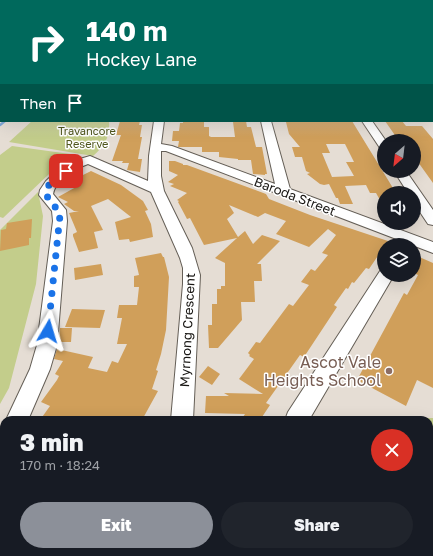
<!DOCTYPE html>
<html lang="en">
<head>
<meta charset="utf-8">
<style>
  :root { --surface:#171b24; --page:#20242c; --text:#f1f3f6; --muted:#9ea1a6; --accent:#8c9099 }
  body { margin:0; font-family:"Golos Text",sans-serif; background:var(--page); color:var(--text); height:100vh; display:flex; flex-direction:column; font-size:15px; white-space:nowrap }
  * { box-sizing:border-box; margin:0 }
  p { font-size:13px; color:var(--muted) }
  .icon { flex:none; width:22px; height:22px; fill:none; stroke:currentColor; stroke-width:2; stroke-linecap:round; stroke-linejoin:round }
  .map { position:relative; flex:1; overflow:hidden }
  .side { position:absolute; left:0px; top:416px; width:433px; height:140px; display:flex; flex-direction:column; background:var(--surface); border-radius:12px 12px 0 0; box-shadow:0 4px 16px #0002 }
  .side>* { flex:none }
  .hud { position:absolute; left:0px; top:0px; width:433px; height:122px; box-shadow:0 4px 16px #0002; background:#00695c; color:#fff; overflow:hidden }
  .needle { width:26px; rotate:208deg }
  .tools { position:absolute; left:377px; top:134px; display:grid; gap:8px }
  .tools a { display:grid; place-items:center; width:44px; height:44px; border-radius:50%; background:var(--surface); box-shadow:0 4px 16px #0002; font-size:20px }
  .pin { position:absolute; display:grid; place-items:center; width:34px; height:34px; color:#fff; margin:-17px; border-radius:8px; box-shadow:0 2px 6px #0006 }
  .me { position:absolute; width:44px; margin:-22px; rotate:7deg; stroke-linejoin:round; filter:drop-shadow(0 0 3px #0008) }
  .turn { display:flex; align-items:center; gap:14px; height:84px; padding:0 20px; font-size:18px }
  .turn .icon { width:52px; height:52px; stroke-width:2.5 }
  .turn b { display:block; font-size:28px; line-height:34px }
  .then { display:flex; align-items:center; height:38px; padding:0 20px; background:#0003; gap:8px; font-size:15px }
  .round { display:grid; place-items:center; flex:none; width:42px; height:42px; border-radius:21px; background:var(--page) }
  .summary { display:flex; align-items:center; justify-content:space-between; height:68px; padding:0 20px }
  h1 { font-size:24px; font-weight:800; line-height:30px }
  .primary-button { display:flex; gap:8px; margin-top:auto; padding:8px 20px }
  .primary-button a { flex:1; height:46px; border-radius:24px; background:var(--accent); color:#fff; font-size:16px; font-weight:800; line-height:46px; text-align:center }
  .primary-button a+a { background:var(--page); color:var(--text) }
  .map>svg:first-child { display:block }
</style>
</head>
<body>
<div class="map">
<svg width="433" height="556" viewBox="0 0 433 556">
  <rect width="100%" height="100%" fill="#e5ddd4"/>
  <!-- green -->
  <path fill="#c3cd8b" d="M32,121H109C110,137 105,146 93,156L9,142Z
    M12,146L70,154L3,218L0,217V155Z
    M38,192L43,216L36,284L9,388L0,404V230Z
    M415,418H433V468L429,457V420H415Z"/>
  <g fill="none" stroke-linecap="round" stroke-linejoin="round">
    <!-- stream -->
    <path stroke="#689ad5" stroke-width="2.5" d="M0,125L5,121"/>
  </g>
  <!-- building -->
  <path fill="#d09f5a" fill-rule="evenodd" d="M120,121H140L139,125H142L140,137H142L138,159H142L140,172L127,170L129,163H122L123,161H112L121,135H116Z
    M183,121H204V127H209V136L211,137H235L233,122L246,121L247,127H251L256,147H262L267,174H265V175L253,174L251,160H238V159L219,157V152H202V147H178L179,141H172L173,131H179L180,123H183Z
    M314,121H352L396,193H384V207L376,193H370L366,185L345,186L353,204H340L338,198H336L329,184L324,185L320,184L307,174L310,173L306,171L302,157H295L292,147H300L289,134L286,122ZM326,144H345L354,162H346L354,176L332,177L322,153H330Z
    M385,121H402L406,126H422L433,139V183L418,162H414V141H399Z
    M169,161H175L183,164V165H187L266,194L269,199L310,215L388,241L369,269L366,268L354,283L352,282L348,289L346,288L334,305L337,307L304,357L300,355L266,403L270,405L260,420H241L245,414L205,413L206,396H229L224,393L263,394L239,379L254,359L249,356L250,355L248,353L256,342L260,343L289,304L293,306L309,285L301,282L311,269L315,271L328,255L322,253L336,235L328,229L309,247L276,234L286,221L265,213L258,217L229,205L234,213L227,219L238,237L245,231L253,244L262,235L280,241L257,264H261L262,281H254L255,302H241L242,320L218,348H209L208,325H212V304H217V289H221V286H225V263L215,258L237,238L204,245L190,218L187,219L178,202L179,201L177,200L187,193L170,186L174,184L168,182L178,175L169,171Z
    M91,171L121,185L143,201L148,210L145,211L151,224L153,237L130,242L129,239L119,240L115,222L131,217L108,199L91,206L103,230L94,232L98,248L79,252L73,236V234L77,232L69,213L79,211H74L64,204L68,202L58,197L76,187L65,181L78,174L81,176Z
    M32,219L31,238H29V245L0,251L1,230L6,229L7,223Z
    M161,253L163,257H164L169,277L166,330L161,354L156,370L158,371L152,389L158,391L142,420H40L50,406L41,402L57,380L59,376L55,374L63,361L54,359L57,349L93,357L88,368L107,372L112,361L118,363L127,344H117L122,318H117L119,305H137L139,287H134V276L139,275L135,258Z
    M417,256L433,263V388L417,380L406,406L357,380L404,293L407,295L418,275L414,273V261Z
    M101,264L103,275L75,280L74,268Z
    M72,309L105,310L100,328L65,327Z
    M60,328H72L71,342H59Z
    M208,366L220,374L212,385L199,377Z"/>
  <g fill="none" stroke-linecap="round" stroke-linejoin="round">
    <!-- minor casing -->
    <g stroke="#645e56" stroke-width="2">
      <path id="minor" d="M432,83H433V89H432Z
        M154,121H164L161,144L172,146L275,184L261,121H271L290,189L433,242V253L166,151H161V176L164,191L192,248L200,275L193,420H171L183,284V268L180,258L151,192L88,164C75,169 56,179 53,194L66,210L67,221L57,345L50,369L28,420H6L30,369L37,345L53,221L52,211L39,195L40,190L46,181L58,170L73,161L90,156L148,181L149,156Z
        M362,121H372L386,141H384V149L380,148Z
        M394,171H406L433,210V225L428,224L414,203V193H408Z
        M384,270V275H394L309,420H285L288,412L380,271Z
        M4,431V456L0,458V433Z
        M74,552H105L103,556H73Z
        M285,552H317L318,556H287Z"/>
    </g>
    <!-- highway casing -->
    <g stroke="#9a6462" stroke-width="2">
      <path id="highway" d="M0,85H1V93H0Z"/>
    </g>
    <!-- minor -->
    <use href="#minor" fill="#fff" fill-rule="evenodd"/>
    <!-- highway -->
    <use href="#highway" fill="#e08e8d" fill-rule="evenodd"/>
  </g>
  <!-- sky -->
  <linearGradient id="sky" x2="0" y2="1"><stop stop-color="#75aae0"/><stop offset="0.43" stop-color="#f3f0ec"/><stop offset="1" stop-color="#f3f0ec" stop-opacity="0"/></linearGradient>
  <rect width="433" height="137" fill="url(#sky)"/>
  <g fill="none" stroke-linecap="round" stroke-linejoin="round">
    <!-- route -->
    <path stroke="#1a73e8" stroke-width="7" stroke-dasharray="0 12.6" d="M48,331L60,215C57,206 47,201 46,192L48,186L66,171"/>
  </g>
  <!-- markers -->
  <circle fill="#8d6e63" stroke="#fff" stroke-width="1.5" cx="389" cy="371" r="4"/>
  <g text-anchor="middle" stroke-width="3" stroke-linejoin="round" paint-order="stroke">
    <!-- far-park labels -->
    <g font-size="11" fill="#4f561c" stroke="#fff">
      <text x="87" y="135">Travancore<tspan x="87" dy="13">Reserve</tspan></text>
    </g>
    <!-- street labels -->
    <g font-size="13" fill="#181613" stroke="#fff">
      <text transform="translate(295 196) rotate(21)" y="5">Baroda Street</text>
      <text transform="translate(187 330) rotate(-87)" y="5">Myrnong Crescent</text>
    </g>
    <!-- near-education labels -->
    <g font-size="16" fill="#785e54" stroke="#fff" text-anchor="end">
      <text x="381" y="368">Ascot Vale<tspan x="381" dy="18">Heights School</tspan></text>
    </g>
  </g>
</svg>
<div class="tools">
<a><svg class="needle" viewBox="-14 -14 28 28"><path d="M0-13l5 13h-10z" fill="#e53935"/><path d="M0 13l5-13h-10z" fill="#9ea1a6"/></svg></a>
<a><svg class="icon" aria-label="sound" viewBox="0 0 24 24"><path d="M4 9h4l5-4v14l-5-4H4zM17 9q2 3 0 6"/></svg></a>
<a><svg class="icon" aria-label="layers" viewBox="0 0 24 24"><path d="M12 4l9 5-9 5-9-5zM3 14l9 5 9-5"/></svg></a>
</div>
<div class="pin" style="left:66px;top:171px;background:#d93025"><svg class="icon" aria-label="arrive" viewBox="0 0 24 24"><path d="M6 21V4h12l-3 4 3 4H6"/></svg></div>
<svg class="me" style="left:48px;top:331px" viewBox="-20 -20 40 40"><path d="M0-17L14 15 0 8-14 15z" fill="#1a73e8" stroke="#fff" stroke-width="4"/></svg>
<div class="hud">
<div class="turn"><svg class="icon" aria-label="right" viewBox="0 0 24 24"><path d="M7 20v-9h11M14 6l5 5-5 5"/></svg><div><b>140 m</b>Hockey Lane</div></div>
<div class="then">Then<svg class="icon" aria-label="arrive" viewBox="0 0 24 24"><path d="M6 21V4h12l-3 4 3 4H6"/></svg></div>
</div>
<section class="side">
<div class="summary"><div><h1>3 min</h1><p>170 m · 18:24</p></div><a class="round" style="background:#d93025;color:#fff"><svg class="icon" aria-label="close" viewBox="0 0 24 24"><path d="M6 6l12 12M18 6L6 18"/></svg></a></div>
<div class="primary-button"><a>Exit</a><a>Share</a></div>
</section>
</div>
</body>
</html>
